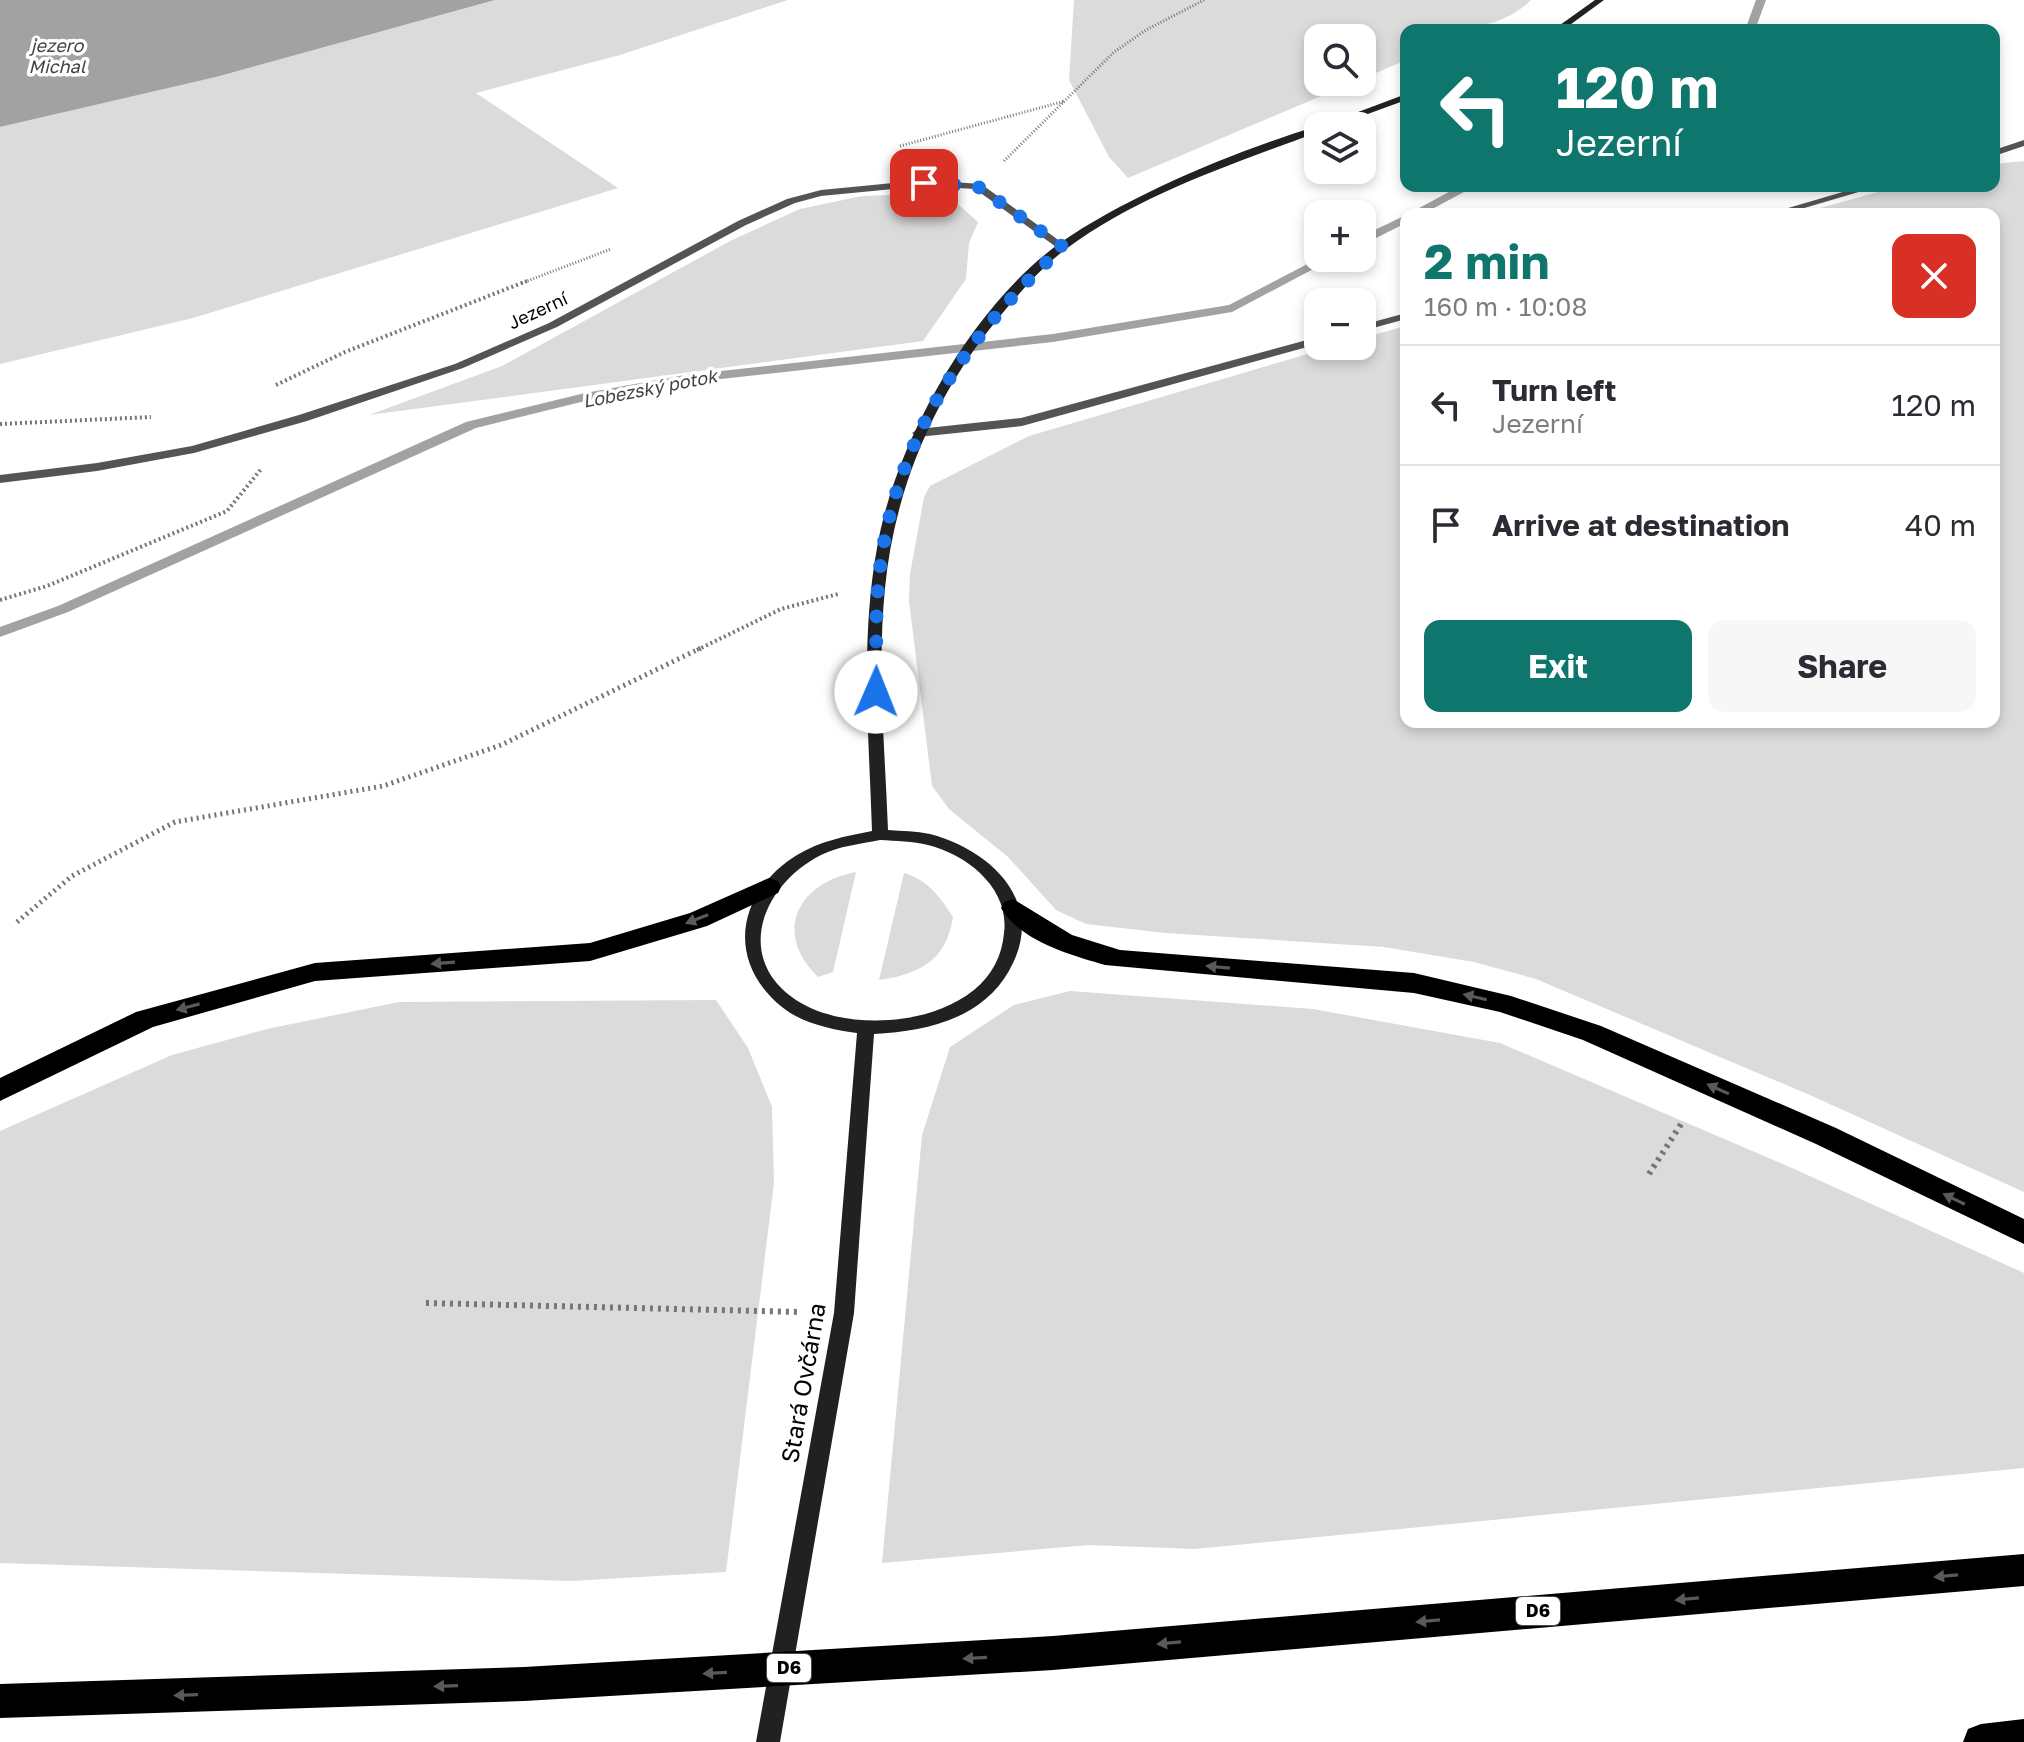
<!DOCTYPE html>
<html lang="en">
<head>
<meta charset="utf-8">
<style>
  :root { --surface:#fff; --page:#f7f7f7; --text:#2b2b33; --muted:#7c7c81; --line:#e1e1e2; --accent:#0f766e }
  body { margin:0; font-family:"Golos Text",sans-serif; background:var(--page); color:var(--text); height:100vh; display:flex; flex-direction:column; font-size:30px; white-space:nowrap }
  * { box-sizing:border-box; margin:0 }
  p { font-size:26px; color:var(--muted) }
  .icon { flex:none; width:44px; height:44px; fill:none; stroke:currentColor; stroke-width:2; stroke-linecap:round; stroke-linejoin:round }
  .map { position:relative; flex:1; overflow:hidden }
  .panel { position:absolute; left:1400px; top:208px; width:600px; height:520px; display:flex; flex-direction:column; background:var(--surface); border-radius:16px; box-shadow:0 4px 12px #0003 }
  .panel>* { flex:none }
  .hud { position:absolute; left:1400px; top:24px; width:600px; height:168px; border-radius:16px; box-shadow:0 4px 12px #0003; background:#0f766e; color:#fff; overflow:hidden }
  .tools { position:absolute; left:1304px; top:24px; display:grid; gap:16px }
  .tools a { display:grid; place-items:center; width:72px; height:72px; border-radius:16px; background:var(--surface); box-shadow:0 4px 12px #0003; font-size:40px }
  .pin { position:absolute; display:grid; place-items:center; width:68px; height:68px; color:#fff; margin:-34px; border-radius:16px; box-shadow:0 4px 12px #0006 }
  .me { position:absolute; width:88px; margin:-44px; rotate:1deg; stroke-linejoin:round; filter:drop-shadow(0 0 6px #0008) }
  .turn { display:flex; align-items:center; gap:28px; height:168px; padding:0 24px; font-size:36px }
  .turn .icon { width:104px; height:104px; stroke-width:2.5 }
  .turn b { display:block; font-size:56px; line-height:68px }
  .round { display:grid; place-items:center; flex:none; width:84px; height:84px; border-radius:16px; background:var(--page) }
  .head { display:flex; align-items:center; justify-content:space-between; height:136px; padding:0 24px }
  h1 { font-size:48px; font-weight:700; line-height:60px; color:var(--accent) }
  .primary-button { display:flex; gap:16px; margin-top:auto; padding:16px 24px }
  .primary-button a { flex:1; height:92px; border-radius:16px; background:var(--accent); color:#fff; font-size:32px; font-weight:700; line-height:92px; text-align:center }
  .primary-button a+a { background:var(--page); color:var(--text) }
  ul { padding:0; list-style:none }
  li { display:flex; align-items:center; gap:24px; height:120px; padding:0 24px; border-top:2px solid var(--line) }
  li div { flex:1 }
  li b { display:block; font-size:30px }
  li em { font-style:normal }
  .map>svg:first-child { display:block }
</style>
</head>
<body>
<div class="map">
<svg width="2024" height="1742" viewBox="0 0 2024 1742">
  <rect width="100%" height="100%" fill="#fff"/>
  <!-- green -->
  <path fill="#dbdbdb" d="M495,0H788L620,55L476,93L618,188L193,318L0,364V127L216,77Z
    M1074,0H1531C1497,33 1449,30 1406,30V60L1362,79V38H1318V82H1354L1128,178L1109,157L1069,80Z
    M2024,161V1192L1812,1096L1536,979L1474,962L1384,947L1165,933L1086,924L1056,910L1008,857L949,809L932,786L909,601L910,574L924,497L930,486L1029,436L1335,346H1362V338L1406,326V722H1994V214H1799L1899,186H1994V164Z
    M918,194L959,205L978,222L969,243L966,279L923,341L369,415L502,366L732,240L800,209L862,196Z
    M856,872L833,972L818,977C772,932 798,883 856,872Z
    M904,873C928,880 940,897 953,917C946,961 920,974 879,980Z
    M1070,991L1313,1009L1500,1043L1792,1168L2024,1273V1468L1195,1549L1089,1545L882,1563L922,1135L950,1047L1014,1005Z
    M716,1000L748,1048L772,1107L774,1183L726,1572L571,1581L0,1563V1131L172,1055L267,1029L399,1002Z"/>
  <!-- water -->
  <path fill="#a2a2a2" d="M0,0H495L216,77L0,127Z"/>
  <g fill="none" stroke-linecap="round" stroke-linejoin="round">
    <!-- stream -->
    <path fill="#a2a2a2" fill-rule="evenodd" d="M1756,0H1766L1755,30H1745Z
      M1460,186H1475L1423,214H1408Z
      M1406,215V223L1362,245V236Z
      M1319,258H1334L1232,312L1053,342L685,383L585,401L476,428L68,612L0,637V627L58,606L466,422L585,393L685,375L1053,334L1229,305Z"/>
    <!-- path-far3 -->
    <path stroke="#767676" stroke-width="3" stroke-dasharray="1 2" stroke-linecap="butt" d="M900,146L1065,101
      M1004,161L1114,52L1146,30L1204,0
      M522,283L611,249"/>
    <!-- path-far2 -->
    <path stroke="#767676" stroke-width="4" stroke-dasharray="2 3" stroke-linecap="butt" d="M276,385L345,352L527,281
      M0,424L151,417
      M0,600L47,586L227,511L262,468
      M697,650L781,609L838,594"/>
    <!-- path-far1 -->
    <path stroke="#767676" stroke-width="5" stroke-dasharray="2 4" stroke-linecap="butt" d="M17,922L72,876L175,822L383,786L501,745L701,648
      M1680,1126L1683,1121"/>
    <!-- path -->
    <path stroke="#767676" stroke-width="6" stroke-dasharray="3 5" stroke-linecap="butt" d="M1649,1174L1681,1124
      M426,1303L801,1312"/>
    <!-- service -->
    <path fill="#545454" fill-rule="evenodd" d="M2024,140V146L1994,156V150Z
      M924,180L981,184L1068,247L1059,249L975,189L924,186L821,196L795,203L746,225L557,327L463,368L307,421L194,453L97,471L0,483V475L97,463L192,446L299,415L455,364L549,323L738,221L787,199L821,190Z
      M1863,186H1879L1784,214H1768Z
      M1406,313V319L1362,331V325Z
      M1318,337V344L1022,426L918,437L912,433L918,429L1021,418Z"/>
    <!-- secondary -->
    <path fill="#212121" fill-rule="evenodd" d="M1595,0H1604L1563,30H1553Z
      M1406,94V100L1335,126H1321Z
      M1318,126V132C1233,164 1140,194 1066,249C1043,266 1024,288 1006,309C938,388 895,484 885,588C877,668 885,750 888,830C902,831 916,831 930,834C988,849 1044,899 1013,963C1003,985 985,1003 963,1014C935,1028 905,1032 874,1034L854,1313L780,1742H756L834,1313L857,1033C833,1030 801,1023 782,1007C725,961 737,892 797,855C820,841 846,836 872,831C869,737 860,641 877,548C895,442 972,306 1060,243C1129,195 1238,150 1318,126ZM880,840C896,841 913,841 928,845C968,855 1010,889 1004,933C1002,956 992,975 974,990C950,1009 919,1018 889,1020C860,1022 827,1018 801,1003C732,962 760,886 821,855C839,846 860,844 880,840Z"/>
    <!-- motorway -->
    <path fill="#000" fill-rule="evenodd" d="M769,878L778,881L781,887L778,893L707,926L590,961L315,981L153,1027L0,1101V1078L136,1012L315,963L590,943L690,913Z
      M1013,899L1072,935L1120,950L1414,973L1511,996L1601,1026L1836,1128L2024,1219V1244L1816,1144L1583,1040L1500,1012L1414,993L1105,965C1071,955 1020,941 1001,908L1004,902Z
      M2024,1554V1586L1053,1670L524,1701L0,1718V1684L524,1667L1053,1636Z
      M2024,1719V1742H1963L1968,1729L1981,1724Z"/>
  </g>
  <!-- one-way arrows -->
  <defs><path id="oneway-solid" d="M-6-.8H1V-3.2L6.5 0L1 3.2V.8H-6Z" transform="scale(2)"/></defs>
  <g fill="#595959">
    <use href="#oneway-solid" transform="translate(697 919) rotate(159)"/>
    <use href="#oneway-solid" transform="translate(443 963) rotate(176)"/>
    <use href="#oneway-solid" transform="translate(1218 967) rotate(-175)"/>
    <use href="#oneway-solid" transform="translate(1475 997) rotate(-167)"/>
    <use href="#oneway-solid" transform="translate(188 1007) rotate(165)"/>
    <use href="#oneway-solid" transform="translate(1718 1089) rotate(-156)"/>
    <use href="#oneway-solid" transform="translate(1954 1199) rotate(-154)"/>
    <use href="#oneway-solid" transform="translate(1946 1576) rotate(175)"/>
    <use href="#oneway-solid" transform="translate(1687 1599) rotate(175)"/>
    <use href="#oneway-solid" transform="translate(1428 1621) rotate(175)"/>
    <use href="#oneway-solid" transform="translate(1169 1643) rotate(175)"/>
    <use href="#oneway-solid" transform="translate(975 1658) rotate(177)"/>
    <use href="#oneway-solid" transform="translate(715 1673) rotate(177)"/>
    <use href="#oneway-solid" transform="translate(446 1686) rotate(178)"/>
    <use href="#oneway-solid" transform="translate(186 1695) rotate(178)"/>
  </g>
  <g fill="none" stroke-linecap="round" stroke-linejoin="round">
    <!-- route -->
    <path stroke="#1a73e8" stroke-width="14" stroke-dasharray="0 25.2" d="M876,692C877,657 875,622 878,588C889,448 963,338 1063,247L977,186L924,183"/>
  </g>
  <g text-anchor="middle" stroke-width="7" stroke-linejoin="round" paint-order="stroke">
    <!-- far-water labels -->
    <g font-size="18" font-style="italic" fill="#434343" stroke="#fff">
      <text x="57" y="52">jezero<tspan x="57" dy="21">Michal</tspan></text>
      <text transform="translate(650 389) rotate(-11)" y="6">Lobezský potok</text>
    </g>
    <!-- far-street labels -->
    <g font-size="18" fill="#000" stroke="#fff">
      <text transform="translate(538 311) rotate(-25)" y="6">Jezerní</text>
    </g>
    <!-- shield labels -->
    <g fill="#fff" stroke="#4c4c4c" stroke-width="2">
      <rect x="1516" y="1597" width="44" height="28" rx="6"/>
      <rect x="767" y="1654" width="44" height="28" rx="6"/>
    </g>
    <g font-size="18" font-weight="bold" fill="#000">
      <text x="1538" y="1617">D6</text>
      <text x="789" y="1674">D6</text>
    </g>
    <!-- near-street labels -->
    <g font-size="24" fill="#000" stroke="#fff">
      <text transform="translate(804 1383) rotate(-80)" y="8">Stará Ovčárna</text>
    </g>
  </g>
</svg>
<div class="tools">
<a><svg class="icon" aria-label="search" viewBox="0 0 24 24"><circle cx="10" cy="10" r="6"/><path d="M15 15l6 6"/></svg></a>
<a><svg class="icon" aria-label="layers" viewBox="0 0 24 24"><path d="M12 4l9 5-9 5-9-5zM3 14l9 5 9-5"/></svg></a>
<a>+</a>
<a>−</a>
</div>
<div class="pin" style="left:924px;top:183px;background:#d93025"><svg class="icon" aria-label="arrive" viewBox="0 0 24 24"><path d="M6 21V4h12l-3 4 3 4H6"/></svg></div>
<svg class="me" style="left:876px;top:692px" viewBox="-20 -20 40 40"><circle r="19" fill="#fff"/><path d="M0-13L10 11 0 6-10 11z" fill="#1a73e8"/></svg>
<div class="hud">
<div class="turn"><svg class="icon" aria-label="left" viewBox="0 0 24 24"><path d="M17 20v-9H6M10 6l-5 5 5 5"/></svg><div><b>120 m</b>Jezerní</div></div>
</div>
<section class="panel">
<div class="head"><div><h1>2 min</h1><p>160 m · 10:08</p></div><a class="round" style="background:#d93025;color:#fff"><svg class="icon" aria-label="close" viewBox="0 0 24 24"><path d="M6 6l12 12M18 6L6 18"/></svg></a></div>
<ul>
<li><svg class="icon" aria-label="left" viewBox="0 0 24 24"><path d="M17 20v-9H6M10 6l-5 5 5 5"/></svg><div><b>Turn left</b><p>Jezerní</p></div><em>120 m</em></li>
<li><svg class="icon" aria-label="arrive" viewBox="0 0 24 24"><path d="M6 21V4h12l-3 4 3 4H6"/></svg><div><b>Arrive at destination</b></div><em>40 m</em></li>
</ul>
<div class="primary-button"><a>Exit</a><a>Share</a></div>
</section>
</div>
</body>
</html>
